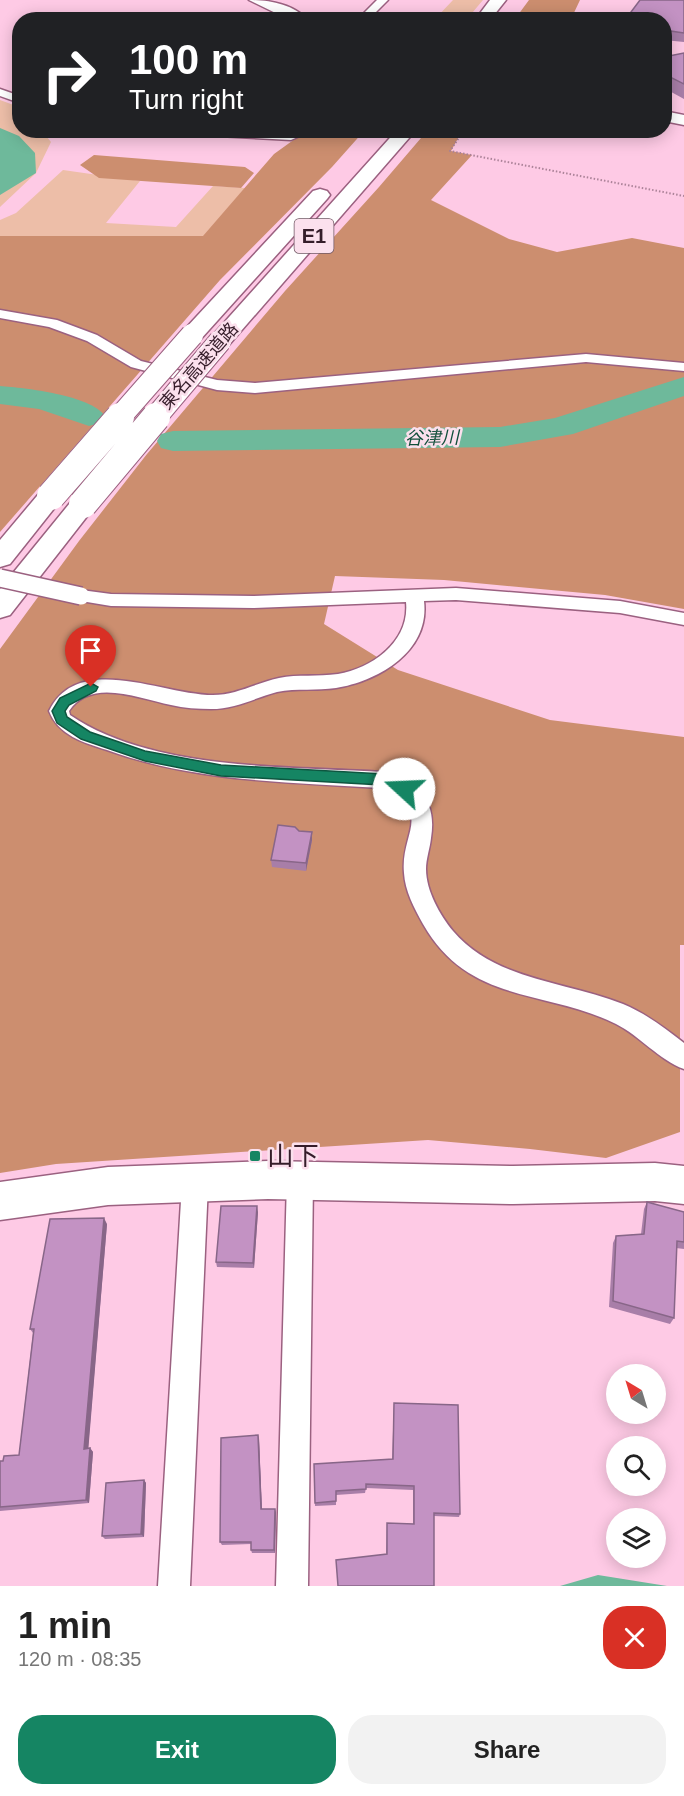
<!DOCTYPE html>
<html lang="en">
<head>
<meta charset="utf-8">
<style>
  :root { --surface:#fff; --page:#f2f2f2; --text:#222; --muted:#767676; --accent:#158563 }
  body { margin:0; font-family:Arial,"Noto Sans JP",sans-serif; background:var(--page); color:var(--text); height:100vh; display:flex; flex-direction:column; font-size:22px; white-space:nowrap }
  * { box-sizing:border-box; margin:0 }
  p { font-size:20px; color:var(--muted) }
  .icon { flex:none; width:33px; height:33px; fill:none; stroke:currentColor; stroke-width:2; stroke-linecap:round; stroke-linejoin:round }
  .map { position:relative; height:1586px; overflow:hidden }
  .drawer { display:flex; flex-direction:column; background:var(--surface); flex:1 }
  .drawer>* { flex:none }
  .top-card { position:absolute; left:12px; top:12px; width:660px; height:126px; border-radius:24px; box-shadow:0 3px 15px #0003; background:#202124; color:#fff; overflow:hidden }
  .needle { width:39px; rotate:322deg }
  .controls { position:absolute; left:606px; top:1364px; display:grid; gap:12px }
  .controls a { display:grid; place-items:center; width:60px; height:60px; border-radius:50%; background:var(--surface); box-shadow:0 3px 15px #0003; font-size:30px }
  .pin { position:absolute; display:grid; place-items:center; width:51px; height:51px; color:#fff; margin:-62px -26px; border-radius:50% 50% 50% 0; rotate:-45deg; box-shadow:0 0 6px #0007 }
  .pin .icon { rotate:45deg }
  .me { position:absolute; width:66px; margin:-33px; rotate:290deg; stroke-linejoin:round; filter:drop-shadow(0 0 4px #0008) }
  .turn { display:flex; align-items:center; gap:21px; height:126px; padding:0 18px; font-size:27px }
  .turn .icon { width:78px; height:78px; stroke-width:2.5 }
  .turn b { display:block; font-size:42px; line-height:51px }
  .round { display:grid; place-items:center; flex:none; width:63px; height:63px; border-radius:24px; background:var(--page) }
  .headline { display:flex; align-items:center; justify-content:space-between; height:102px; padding:0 18px }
  h1 { font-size:36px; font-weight:700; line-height:45px }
  .primary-button { display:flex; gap:12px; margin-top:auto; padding:12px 18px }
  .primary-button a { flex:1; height:69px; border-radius:24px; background:var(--accent); color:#fff; font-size:24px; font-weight:700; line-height:69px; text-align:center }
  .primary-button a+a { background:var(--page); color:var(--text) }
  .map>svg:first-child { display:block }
</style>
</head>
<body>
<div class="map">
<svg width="684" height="1586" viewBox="0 0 684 1586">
  <rect width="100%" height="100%" fill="#fecae5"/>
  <!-- green -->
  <path fill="#edbea8" d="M453,0H483L467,19H435Z
    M0,100L19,107L20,130L42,131L51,142L36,173L0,207Z
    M63,170L140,181L106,223L176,227L213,186L245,188L204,236H0V220L16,213Z"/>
  <!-- forest -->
  <path fill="#cc8e6f" d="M529,0H580L572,17L569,19H515Z
    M306,131H364L332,167L220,280L0,532V236H203L274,154Z
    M427,131H462L451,151L472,155L431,200L509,239L557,252L632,238L684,248V609L605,595L444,580L335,576L324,624L398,670L550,720L684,737V945H680V1132L606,1158L530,1149L428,1140L56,1164L0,1173V649L79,541L147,454L285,291L379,187Z
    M94,155L245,167L254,173L241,188L99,178L80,165Z"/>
  <!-- water -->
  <path fill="#6eb99b" d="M0,128L19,136L35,153L36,173L0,195Z
    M598,1575L667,1586H560Z"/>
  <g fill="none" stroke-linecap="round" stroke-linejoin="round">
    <!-- river -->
    <path fill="#6eb99b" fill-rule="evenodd" d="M684,377V396L573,434L500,447L173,451L161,448L157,441L161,434L173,431L500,427L555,418Z
      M0,386C25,388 91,395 105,416L100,423L89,426L39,409L0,404Z"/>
    <!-- street casing -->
    <g stroke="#9b6180" stroke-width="3">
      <path id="street" d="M377,0H388L368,20H357Z
        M0,89L20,96V103L0,96Z
        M156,130L290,133L297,130H313L291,140L161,133Z
        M0,310L57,320L97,335L141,361L217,380L255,383L586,354L684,363V371L586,362L255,393L217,390L131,367L87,341L49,327L0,318Z
        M456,588L620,601L684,613V625L620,613L456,600L424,601C430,651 379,681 336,688C317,691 297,688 277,692C255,698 235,709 211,709C198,709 184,708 171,705C140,699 91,677 69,711L70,715C152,771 287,766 384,772C419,783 437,800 431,838C430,848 426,859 426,869C426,891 440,915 453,931C496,981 566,981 623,1004C645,1013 665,1028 684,1043V1069C659,1060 640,1036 616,1024C546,989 469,1005 423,924C414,908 405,891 404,873C400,832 435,814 381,788C288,782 195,782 107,750C84,743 58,735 49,711C78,651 163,695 213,695C236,695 256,683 279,678C298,674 318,677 338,674C373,668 410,641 406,602L253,608L111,606L75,600L72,596L75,592L81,590L111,594L253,596Z
        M300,1167L309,1171L313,1180L308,1586H276L287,1180L291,1171Z
        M195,1171L204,1175L208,1184L190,1586H158L182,1184L186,1175Z"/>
    </g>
    <!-- secondary casing -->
    <g stroke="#9b6180" stroke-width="3">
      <path id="secondary" d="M249,0C269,0 293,4 308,20H290Z
        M664,111L684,115V125L664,121Z
        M268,1161L513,1166L655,1163L684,1166V1204L655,1201L513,1204L268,1199L108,1205L0,1220V1182L108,1167Z"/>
    </g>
    <!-- highway casing -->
    <g stroke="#9b6180" stroke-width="3">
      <path id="highway" d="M490,0H506L490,20H475Z
        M397,130H416L228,346L220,348L212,346L209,341L212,336Z
        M320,189L327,191L330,195L327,199L200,340L192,342L184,340L181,335L184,330L313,191Z
        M51,488L60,490L64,496L10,564L0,567V540L42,490Z
        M83,496L92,498L96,504L92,510L10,615L0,618V589L74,498Z"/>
    </g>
    <!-- path -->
    <path stroke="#ac8399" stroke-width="2" stroke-dasharray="1.5 2" stroke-linecap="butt" d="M464,130L450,151L684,196"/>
    <!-- street -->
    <use href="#street" fill="#fff" fill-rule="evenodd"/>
    <!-- secondary -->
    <use href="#secondary" fill="#fff" fill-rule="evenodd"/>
    <!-- highway -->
    <use href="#highway" fill="#fff" fill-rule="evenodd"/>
    <!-- street-bridge casing -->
    <g stroke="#9b6180" stroke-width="20" stroke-linecap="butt">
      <path id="street-bridge" d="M0,578L81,596"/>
    </g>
    <!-- highway-bridge-far1 casing -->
    <g stroke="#9b6180" stroke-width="24" stroke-linecap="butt">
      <path id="highway-bridge-far1" d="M119,418L192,335
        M155,418L220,341"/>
    </g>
    <!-- highway-bridge casing -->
    <g stroke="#9b6180" stroke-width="30" stroke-linecap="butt">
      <path id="highway-bridge" d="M51,496L120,417
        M83,504L156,417"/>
    </g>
    <!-- street-bridge -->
    <use href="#street-bridge" stroke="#fff" stroke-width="17"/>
    <!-- highway-bridge-far1 -->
    <use href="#highway-bridge-far1" stroke="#fff" stroke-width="22"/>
    <!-- highway-bridge -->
    <use href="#highway-bridge" stroke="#fff" stroke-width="28"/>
  </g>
  <!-- wall -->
  <path fill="#a87ea8" d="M684,0V42L664,40V20Z
    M684,53V99L664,88V57Z
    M299,831L312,832V840L306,871L272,867L271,860Z
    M647,1202L684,1212V1249L676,1248L674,1318L670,1324L609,1307L613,1243L616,1236L641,1234L644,1209Z
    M258,1212L254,1268L217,1267L216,1262Z
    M107,1224L88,1448H90L93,1452L89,1503L0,1511V1461H3L19,1455L33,1333L30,1329Z
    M394,1403L460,1514L459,1517L434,1516L386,1554L387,1523L413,1524V1490L366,1488L365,1493L336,1495V1505L315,1506L314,1464L392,1459Z
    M259,1438L262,1509L276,1512L275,1553H252L251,1550V1544L222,1545L220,1542Z
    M144,1480L146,1483L144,1537L105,1539L102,1536Z"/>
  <!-- shaded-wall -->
  <path fill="#868" d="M312,832V840L306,871V863Z
    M257,1206L258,1212L254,1268L253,1263Z
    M104,1218L107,1224L88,1453L84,1449Z
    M258,1435L259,1438L262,1512L261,1509Z
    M90,1448L93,1452L89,1503L86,1500Z
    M144,1480L146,1483L144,1537L141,1534Z
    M275,1509L276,1512L275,1553L274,1550Z"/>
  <!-- building -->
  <path fill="#c392c3" stroke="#868" stroke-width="1.5" d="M640,0H684V33L664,30V20H625Z
    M684,53V84L664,74V62L668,61L664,57Z
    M278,825L295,827L299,831L312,832L306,863L271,860Z
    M647,1202L684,1212V1242L677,1241L674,1318L613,1301L616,1236L644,1234Z
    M221,1206H257L253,1263L216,1262Z
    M104,1218L84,1449L90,1448L86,1500L0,1507V1461H3L4,1456L19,1455L34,1329H30L50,1219Z
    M394,1403L458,1405L460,1514L434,1513V1586H338L336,1560L387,1554V1523L414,1524V1486L366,1484V1489L336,1491V1501L315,1503L314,1464L393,1459Z
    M258,1435L261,1509H275L274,1550H251V1542H220L221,1438Z
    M144,1480L141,1534L102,1536L106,1483Z"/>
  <!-- route -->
  <path fill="#158563" stroke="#0e5640" stroke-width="1.5" d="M91,683L98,687L96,691L69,705L65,711L67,717L90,732L145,751L221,765L384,774L409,785L411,789L404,794L382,785L221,776L145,761L81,739L57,723L52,711L60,698Z"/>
  <!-- markers -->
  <rect fill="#158563" stroke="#fbe0ed" stroke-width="2" x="249" y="1150" width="12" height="12" rx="3"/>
  <g text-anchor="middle" stroke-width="5" stroke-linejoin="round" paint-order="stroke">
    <!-- far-street labels -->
    <g font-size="18" fill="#351d2a" stroke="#fbe0ed">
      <text transform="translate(199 366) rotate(-49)" y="6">東名高速道路</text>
    </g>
    <!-- far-water labels -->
    <g font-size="18" font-style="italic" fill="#114f3b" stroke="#fbe0ed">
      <text transform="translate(432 438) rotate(-1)" y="6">谷津川</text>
    </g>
    <!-- shield labels -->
    <rect fill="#fbe0ed" stroke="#705864" stroke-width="1.5" x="294.5" y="219" width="39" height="34" rx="4.5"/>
    <g font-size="20" font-weight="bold" fill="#351d2a">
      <text x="314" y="243">E1</text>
    </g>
    <!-- near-poi labels -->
    <g font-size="26" fill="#351d2a" stroke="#fbe0ed" text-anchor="start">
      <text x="267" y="1165">山下</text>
    </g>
  </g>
</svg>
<div class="controls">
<a><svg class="needle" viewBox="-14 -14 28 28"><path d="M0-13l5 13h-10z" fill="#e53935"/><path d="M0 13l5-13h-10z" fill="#767676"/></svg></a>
<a><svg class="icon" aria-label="search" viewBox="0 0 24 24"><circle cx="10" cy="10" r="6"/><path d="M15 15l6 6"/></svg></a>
<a><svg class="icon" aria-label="layers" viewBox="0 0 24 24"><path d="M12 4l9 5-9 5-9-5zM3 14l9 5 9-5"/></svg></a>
</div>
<div class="pin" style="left:91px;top:687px;background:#d93025"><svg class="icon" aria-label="arrive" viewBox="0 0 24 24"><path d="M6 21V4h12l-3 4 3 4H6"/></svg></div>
<svg class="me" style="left:404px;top:789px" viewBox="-20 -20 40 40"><circle r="19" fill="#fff"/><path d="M0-13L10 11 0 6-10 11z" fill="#158563"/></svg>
<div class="top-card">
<div class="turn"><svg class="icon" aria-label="right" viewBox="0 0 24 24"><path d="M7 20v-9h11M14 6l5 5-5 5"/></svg><div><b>100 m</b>Turn right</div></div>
</div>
</div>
<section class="drawer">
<div class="headline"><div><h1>1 min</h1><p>120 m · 08:35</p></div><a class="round" style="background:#d93025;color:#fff"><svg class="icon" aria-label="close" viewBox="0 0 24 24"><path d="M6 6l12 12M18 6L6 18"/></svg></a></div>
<div class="primary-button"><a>Exit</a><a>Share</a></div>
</section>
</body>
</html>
